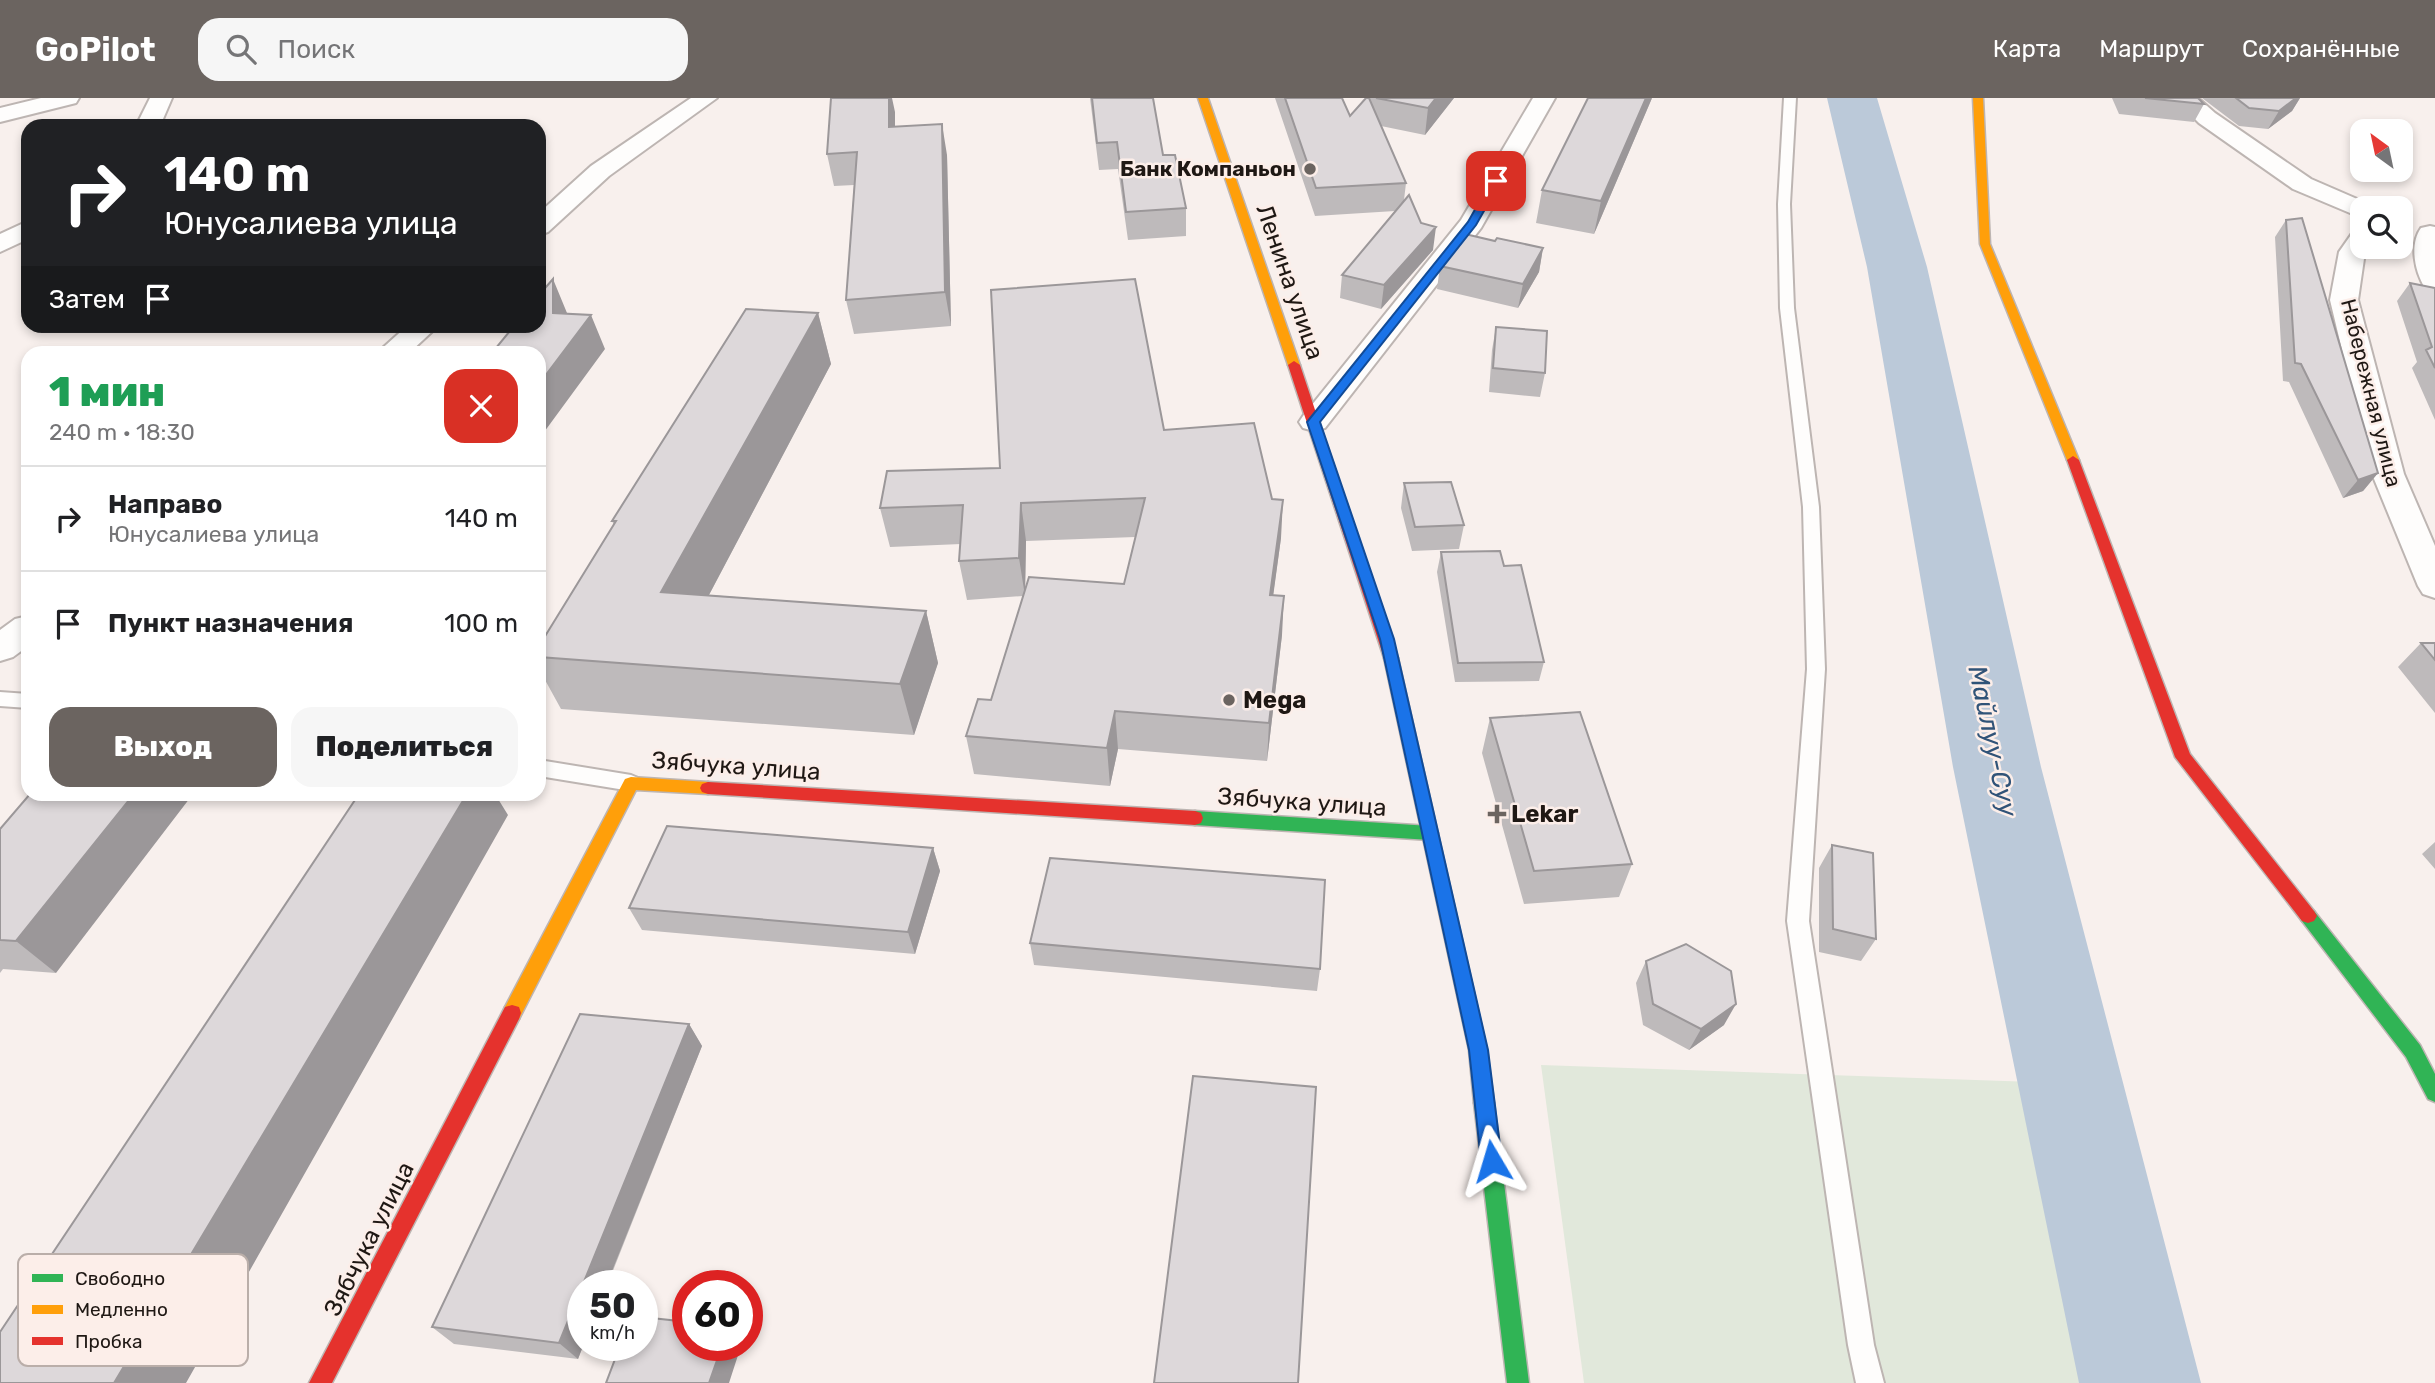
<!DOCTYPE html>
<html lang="ru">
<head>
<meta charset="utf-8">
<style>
  :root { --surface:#fff; --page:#f6f6f6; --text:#202124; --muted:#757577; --line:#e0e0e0; --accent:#6b6460 }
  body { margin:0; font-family:Rubik,sans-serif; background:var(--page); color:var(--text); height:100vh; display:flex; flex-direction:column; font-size:26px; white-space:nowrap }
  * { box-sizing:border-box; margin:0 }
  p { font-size:23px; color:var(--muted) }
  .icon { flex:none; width:38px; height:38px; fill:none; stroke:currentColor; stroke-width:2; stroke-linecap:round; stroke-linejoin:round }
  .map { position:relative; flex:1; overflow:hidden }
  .sheet { position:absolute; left:21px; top:248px; width:525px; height:455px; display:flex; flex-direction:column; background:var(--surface); border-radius:21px; box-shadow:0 4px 10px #0003 }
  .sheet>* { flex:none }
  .guide { position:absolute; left:21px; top:21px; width:525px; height:214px; border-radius:21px; box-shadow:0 4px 10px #0003; background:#202124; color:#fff; overflow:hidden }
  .needle { width:46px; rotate:327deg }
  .controls { position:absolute; left:2350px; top:21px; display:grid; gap:14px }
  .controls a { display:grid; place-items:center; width:63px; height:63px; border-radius:14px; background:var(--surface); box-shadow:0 4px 10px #0003; font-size:35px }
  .speed { position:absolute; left:567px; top:1172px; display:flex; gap:14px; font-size:35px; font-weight:700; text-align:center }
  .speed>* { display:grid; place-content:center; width:91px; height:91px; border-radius:50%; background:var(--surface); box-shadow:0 4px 10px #0003; line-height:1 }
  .speed small { font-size:18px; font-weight:400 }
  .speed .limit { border:10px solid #d22; background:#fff; color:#111 }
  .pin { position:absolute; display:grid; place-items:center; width:60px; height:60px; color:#fff; margin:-30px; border-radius:14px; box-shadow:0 4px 10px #0006 }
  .me { position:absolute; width:77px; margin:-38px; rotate:353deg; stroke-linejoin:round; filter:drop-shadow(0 0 5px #0008) }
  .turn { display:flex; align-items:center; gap:24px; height:147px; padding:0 28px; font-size:32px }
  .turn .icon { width:91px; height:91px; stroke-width:2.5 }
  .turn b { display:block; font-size:49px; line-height:60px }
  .then { display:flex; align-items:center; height:66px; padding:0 28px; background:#0003; gap:14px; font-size:26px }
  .round { display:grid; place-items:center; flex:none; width:74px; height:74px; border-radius:21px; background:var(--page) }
  .overview { display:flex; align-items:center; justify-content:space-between; height:119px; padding:0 28px }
  h1 { font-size:42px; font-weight:800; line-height:52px; color:#1e9e55 }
  .button { display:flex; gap:14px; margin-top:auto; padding:14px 28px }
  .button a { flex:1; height:80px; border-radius:21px; background:var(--accent); color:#fff; font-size:28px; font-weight:800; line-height:80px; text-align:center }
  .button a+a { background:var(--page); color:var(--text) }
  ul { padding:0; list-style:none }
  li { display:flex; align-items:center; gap:21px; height:105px; padding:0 28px; border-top:2px solid var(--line) }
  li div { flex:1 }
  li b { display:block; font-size:26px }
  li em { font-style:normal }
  header { display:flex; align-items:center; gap:42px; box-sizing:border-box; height:98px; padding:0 35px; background:var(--accent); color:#fff }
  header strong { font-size:33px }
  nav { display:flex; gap:38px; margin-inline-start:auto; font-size:24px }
  .search { width:490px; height:63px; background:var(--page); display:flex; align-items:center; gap:18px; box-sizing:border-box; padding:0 24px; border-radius:21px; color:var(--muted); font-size:26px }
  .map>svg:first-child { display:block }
</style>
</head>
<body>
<header>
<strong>GoPilot</strong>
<div class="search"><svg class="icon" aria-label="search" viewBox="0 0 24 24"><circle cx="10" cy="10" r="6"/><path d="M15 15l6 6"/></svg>Поиск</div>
<nav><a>Карта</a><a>Маршрут</a><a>Сохранённые</a></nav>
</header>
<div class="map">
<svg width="2435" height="1285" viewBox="0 0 2435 1285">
  <rect width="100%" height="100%" fill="#f8f0ed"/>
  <!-- green -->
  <path fill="#e1e8db" d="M1541,967L2036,984L2093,1285H1584Z"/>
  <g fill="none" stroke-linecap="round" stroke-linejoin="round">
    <!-- river -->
    <path fill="#bbc9d9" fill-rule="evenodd" d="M1827,0H1877L1927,169L2041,669L2201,1285H2079L1953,669L1867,169Z"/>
    <!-- lane casing -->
    <g stroke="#bdb5b2" stroke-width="4">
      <path id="lane" d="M1784,0H1796L1790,106L1794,210L1819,409L1825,571L1809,823L1874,1247L1884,1285H1856L1848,1247L1787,823L1807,571L1803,409L1780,210L1778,106Z
        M0,594L28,596V610L0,608Z
        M539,662L631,677L638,680L641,685L638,690L631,693L539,678Z"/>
    </g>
    <!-- street casing -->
    <g stroke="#bdb5b2" stroke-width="4">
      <path id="street" d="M41,0H79L76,5L0,24V10Z
        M150,0H172L160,28H136Z
        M691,0H717L609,78L548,134L539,137V115L591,68Z
        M1533,0H1555L1481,130L1325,330L1314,333L1303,330L1299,324L1303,318L1461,122Z
        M2174,0H2198L2215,15L2311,81L2371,107L2373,110H2362V120L2293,91L2199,25Z
        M28,123V141L0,154V136Z
        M2430,128L2435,129V192L2425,190C2415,174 2409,147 2421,130Z
        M2362,132V149H2369L2365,154L2358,202L2404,376L2435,448V500L2423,496L2418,488L2372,376L2330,202L2339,154L2353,134Z
        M407,228H438L408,256H376Z
        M28,518V548L13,559L0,563V532L15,521Z"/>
    </g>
    <!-- fast casing -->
    <g stroke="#bdb5b2" stroke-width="3">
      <path id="fast" d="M1195,713L1430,728L1436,730L1438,735L1436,740L1430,742L1195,727L1189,725L1187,720L1189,715Z
        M2308,811L2314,813L2420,947L2435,976V1004L2428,1001L2406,959L2302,823L2299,818L2302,813Z
        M1484,996L1491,999L1494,1005L1529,1285H1507L1474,1005L1477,999Z"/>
    </g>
    <!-- slow casing -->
    <g stroke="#bdb5b2" stroke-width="3">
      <path id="slow" d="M1198,0H1208L1300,267L1298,270L1294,271L1288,267Z
        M1973,0H1983L1990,146L2079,362L2078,365L2073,366L2067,362L1980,146Z
        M1391,555L1398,560L1487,952L1494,1005L1491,1011L1484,1014L1477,1011L1474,1005L1469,952L1384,560Z
        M631,679L708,684L714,686L716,690L714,694L708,696L636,692L519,921L512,923L505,921L503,915L505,909L625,681Z"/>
    </g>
    <!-- jam casing -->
    <g stroke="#bdb5b2" stroke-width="3">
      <path id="jam" d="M1294,263L1300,267L1398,560L1396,564H1386L1384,560L1288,267Z
        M2073,358L2079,362L2190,656L2314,813L2317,818L2314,823L2308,825L2302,823L2175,659L2067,362Z
        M708,684L1195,713L1201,715L1203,720L1201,725L1195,727L708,696L702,694L700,690L702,686Z
        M512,907L519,909L521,915L519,921L332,1285H309L505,909Z"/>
    </g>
    <!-- lane -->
    <use href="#lane" fill="#fefdfc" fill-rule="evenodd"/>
    <!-- street -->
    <use href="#street" fill="#fefdfc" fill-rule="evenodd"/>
    <!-- fast -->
    <use href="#fast" fill="#30b455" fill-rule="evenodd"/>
    <!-- slow -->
    <use href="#slow" fill="#ff9f0a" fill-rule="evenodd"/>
    <!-- jam -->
    <use href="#jam" fill="#e5322d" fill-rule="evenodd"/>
  </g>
  <!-- wall -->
  <path fill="#bebabb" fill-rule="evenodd" d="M1090,0H1153L1163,57L1186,110V138L1128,142L1118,71L1099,72Z
    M1275,0H1342L1350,18L1366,0H1454L1425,37L1381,28L1406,85L1404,102L1433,152L1381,211L1340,200L1342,177L1395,113L1315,118Z
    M1652,0L1594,136L1536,125L1542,92Z
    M2112,0H2198L2204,6L2194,24L2119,16Z
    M2202,0H2300L2292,13L2268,31L2239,28Z
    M895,14V29L947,57L951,228L854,236L846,202L854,87L834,88L827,56Z
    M2286,122L2378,375L2363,393L2343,400L2289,284L2283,283L2275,139Z
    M1495,143L1543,150L1539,174L1518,210L1437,191L1440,168Z
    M2410,185L2435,190V322L2412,270L2417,264L2397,203Z
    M818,215L831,266L709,497L926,513L938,565L914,637L561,611L539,571V548L614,427L612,423Z
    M1496,229L1545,275L1540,299L1489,294L1492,252Z
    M1164,332L1272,401L1281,440L1273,497L1282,537L1267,663L1118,651L1110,688L974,676L966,638L991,602L1023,498L967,502L959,463L961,446L890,449L880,410L1000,370ZM1135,439L1124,486L1025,492L1026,443Z
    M1404,385L1464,427L1459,451L1412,453L1401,410Z
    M1441,454L1504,468L1544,564L1539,583L1455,584L1437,474Z
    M2421,545H2435V615L2398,569Z
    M1490,620L1632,766L1619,799L1524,806L1482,655Z
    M0,731L56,875L3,871L0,875Z
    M2435,744V771L2422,756Z
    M1832,747L1876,841L1861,863L1819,854V770Z
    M933,750L940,773L915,856L642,832L629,810Z
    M1030,845L1320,871L1317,893L1034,867Z
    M1646,863L1724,927L1689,952L1643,927L1636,885Z
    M689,926L702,948L578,1261L454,1246L432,1229Z"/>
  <!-- shaded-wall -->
  <path fill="#9b9799" d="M889,0H892L895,14V61L889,29Z
    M1436,0H1454L1425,37L1428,10Z
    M1646,0H1652L1594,136L1601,103Z
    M2296,0H2300L2292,13L2268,31L2279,13Z
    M942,26L947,57L951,228L945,194Z
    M1436,129L1433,152L1381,211L1384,187Z
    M1543,150L1539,174L1518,210L1523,186Z
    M553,181L567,215V249L553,215Z
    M818,215L831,266L683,546L661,494Z
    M591,217L605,251L539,341V286Z
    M2378,375L2363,393L2343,400L2358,382Z
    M1283,402L1281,440L1268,536L1270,497Z
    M1021,405L1026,443L1025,498L1019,460Z
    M1284,498L1282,537L1267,663L1269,625Z
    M926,513L938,565L914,637L900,586Z
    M1115,613L1118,651L1110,688L1107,650Z
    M134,696H193L56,875L16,843Z
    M467,696H495L508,717L186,1285H114Z
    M933,750L940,773L915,856L908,834Z
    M1736,906L1724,927L1689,952L1701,931Z
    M689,926L702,948L606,1188H583V1248L578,1261L559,1245Z
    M722,1248H741L729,1285H709Z"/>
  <!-- building -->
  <path fill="#ddd8da" stroke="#9b9799" stroke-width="2" d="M831,0H889V29L942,26L945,194L846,202L857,54L827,56Z
    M1092,0H1153L1163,57H1175L1186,110L1126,114L1117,44L1097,45Z
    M1285,0H1342L1350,18L1366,0H1369L1406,85L1316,90Z
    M1376,0H1436L1428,10Z
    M1588,0H1646L1601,103L1542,92Z
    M2145,0H2198L2204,6Z
    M2236,0H2296L2279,13L2249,10Z
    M1409,97L1421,125L1436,129L1384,187L1342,177Z
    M2302,120L2378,375L2358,382L2301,266L2295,265L2286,122Z
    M1465,136L1495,143L1497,140L1543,150L1523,186L1440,168Z
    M553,181V215L591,217L539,286V256H491L514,228H539V197Z
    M1135,181L1164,332L1254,325L1272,401L1283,402L1270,497L1284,498L1269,625L1115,613L1107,650L966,638L978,601L991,602L1029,479L1124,486L1145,400L1021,405L1019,460L959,463L963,407L880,410L887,373L1000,370L991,192Z
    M2410,185L2435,190V270L2426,252L2432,249Z
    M746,211L818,215L661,494L926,513L900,586L539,559V548L616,423H612Z
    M1496,229L1547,233L1545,275L1493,270Z
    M198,252L196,256H184Z
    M1451,384L1464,427L1415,429L1404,385Z
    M1500,453L1504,468L1521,467L1544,564L1458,565L1441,454Z
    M2421,545H2435V562Z
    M1580,614L1632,766L1534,773L1490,620Z
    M30,696H134L16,843L0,842V731Z
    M359,696H467L114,1285H0V1234Z
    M667,728L933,750L908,834L629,810Z
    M1832,747L1873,755L1876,841L1833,831Z
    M1050,760L1325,782L1320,871L1030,845Z
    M1686,846L1731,873L1736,906L1701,931L1653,906L1646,863Z
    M580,916L689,926L559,1245L432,1229Z
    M1193,978L1316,989L1298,1285H1154Z
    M642,1219L688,1224V1248H722L709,1285H606L620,1248H642Z"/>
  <!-- route -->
  <path fill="#1a73e8" stroke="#114b97" stroke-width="2" d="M1496,80L1501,83L1476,127L1320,324L1394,541L1488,952L1502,1063L1499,1070L1492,1073L1484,1070L1481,1063L1469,952L1380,541L1307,324L1468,124L1491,83Z"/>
  <!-- markers -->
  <g fill="#6b6460" stroke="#fceee9" stroke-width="2.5">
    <circle cx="1310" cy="71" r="7"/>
    <circle cx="1229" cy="602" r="7"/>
    <path d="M1493.5 705.5h7v7h7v7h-7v7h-7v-7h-7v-7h7z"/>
  </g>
  <g text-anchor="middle" stroke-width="5" stroke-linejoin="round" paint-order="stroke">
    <!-- far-poi labels -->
    <g font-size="21" font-weight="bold" fill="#1f1814" stroke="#fceee9" text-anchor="end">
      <text x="1296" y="78">Банк Компаньон</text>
    </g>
    <!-- far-street labels -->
    <g font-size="21" fill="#1f1814" stroke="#fceee9">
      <text transform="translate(2371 295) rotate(76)" y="7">Набережная улица</text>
    </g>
    <!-- street labels -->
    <g font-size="24" fill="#1f1814" stroke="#fceee9">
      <text transform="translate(1290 184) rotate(71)" y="8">Ленина улица</text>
      <text transform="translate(736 668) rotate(4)" y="8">Зябчука улица</text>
      <text transform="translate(1302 704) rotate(4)" y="8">Зябчука улица</text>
      <text transform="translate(369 1141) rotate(-63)" y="8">Зябчука улица</text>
    </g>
    <!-- poi labels -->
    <g font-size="24" font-weight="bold" fill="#1f1814" stroke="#fceee9" text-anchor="start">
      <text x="1243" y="610">Mega</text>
      <text x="1511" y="724">Lekar</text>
    </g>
    <!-- water labels -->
    <g font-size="26" font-style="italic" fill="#305378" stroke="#fceee9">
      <text transform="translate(1993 643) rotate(78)" y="9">Майлуу-Суу</text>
    </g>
  </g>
  <!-- legend -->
  <rect x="18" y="1156" width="230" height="112" rx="10" fill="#fceee9" stroke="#baaea9" stroke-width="2"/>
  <rect x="32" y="1176" width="31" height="8" fill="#30b455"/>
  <rect x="32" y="1207" width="31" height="9" fill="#ff9f0a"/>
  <rect x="32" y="1239" width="31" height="8" fill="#e5322d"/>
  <g font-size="19" fill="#1f1814">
    <text x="75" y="1187">Свободно</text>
    <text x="75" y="1218">Медленно</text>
    <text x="75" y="1250">Пробка</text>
  </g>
</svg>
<div class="controls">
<a><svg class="needle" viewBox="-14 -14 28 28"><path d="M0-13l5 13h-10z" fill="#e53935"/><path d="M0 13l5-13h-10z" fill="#757577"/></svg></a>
<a><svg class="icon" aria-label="search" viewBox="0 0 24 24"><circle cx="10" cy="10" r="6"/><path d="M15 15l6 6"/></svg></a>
</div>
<div class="speed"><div>50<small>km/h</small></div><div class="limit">60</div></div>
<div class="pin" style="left:1496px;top:83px;background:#d93025"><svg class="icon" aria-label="arrive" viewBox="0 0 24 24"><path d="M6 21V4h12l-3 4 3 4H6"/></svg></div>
<svg class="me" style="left:1492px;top:1063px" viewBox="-20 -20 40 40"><path d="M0-17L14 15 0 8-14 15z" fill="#1a73e8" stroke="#fff" stroke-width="4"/></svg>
<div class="guide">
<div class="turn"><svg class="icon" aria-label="right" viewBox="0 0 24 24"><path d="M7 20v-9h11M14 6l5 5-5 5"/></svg><div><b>140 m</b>Юнусалиева улица</div></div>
<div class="then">Затем<svg class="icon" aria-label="arrive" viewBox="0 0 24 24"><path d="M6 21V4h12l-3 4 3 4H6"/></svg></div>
</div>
<section class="sheet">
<div class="overview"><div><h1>1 мин</h1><p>240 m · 18:30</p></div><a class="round" style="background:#d93025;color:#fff"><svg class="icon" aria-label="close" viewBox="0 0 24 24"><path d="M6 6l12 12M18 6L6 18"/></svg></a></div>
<ul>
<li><svg class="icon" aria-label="right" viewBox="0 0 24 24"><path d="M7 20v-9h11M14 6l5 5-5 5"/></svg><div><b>Направо</b><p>Юнусалиева улица</p></div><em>140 m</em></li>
<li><svg class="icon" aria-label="arrive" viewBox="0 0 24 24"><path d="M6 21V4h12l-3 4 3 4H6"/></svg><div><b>Пункт назначения</b></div><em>100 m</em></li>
</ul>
<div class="button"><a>Выход</a><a>Поделиться</a></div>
</section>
</div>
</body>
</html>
